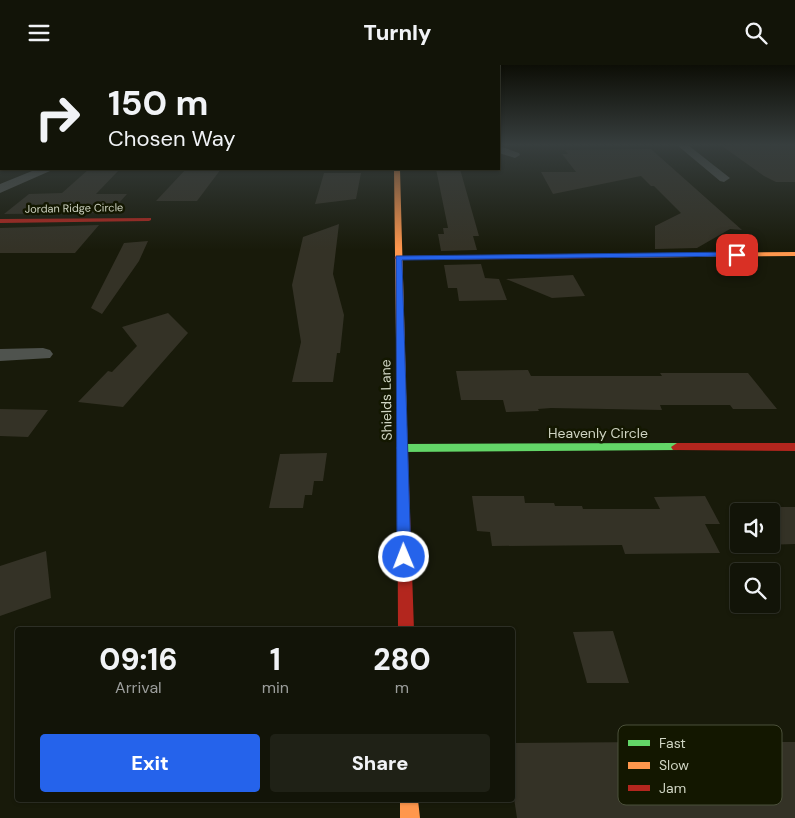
<!DOCTYPE html>
<html lang="en">
<head>
<meta charset="utf-8">
<style>
  :root { --surface:#121408; --page:#1f2116; --text:#f1f3f6; --muted:#9c9e9c; --line:#313329; --accent:#2563eb }
  body { margin:0; font-family:"DM Sans",sans-serif; background:var(--page); color:var(--text); height:100vh; display:flex; flex-direction:column; font-size:19px; white-space:nowrap }
  * { box-sizing:border-box; margin:0 }
  p { font-size:16px; color:var(--muted) }
  .icon { flex:none; width:28px; height:28px; fill:none; stroke:currentColor; stroke-width:2; stroke-linecap:round; stroke-linejoin:round }
  .map { position:relative; flex:1; overflow:hidden }
  .side { position:absolute; left:15px; top:562px; width:500px; height:175px; display:flex; flex-direction:column; background:var(--surface); border-radius:5px; box-shadow:0 1px 4px #0004,0 0 0 1px var(--line) }
  .side>* { flex:none }
  .top-card { position:absolute; left:0px; top:0px; width:500px; height:105px; box-shadow:0 1px 4px #0004,0 0 0 1px var(--line); background:#121408; color:var(--text); overflow:hidden }
  .controls { position:absolute; left:730px; top:438px; display:grid; gap:10px }
  .controls a { display:grid; place-items:center; width:50px; height:50px; border-radius:5px; background:var(--surface); box-shadow:0 1px 4px #0004,0 0 0 1px var(--line); font-size:25px }
  .pin { position:absolute; display:grid; place-items:center; width:42px; height:42px; color:#fff; margin:-21px; border-radius:10px; box-shadow:0 2px 8px #0006 }
  .me { position:absolute; width:55px; margin:-28px; rotate:359deg; stroke-linejoin:round; filter:drop-shadow(0 0 4px #0008) }
  .turn { display:flex; align-items:center; gap:18px; height:105px; padding:0 25px; font-size:22px }
  .turn .icon { width:65px; height:65px; stroke-width:2.5 }
  .turn b { display:block; font-size:35px; line-height:42px }
  .eta { display:flex; justify-content:space-evenly; align-items:center; height:85px; text-align:center }
  .eta b { font-size:30px; font-weight:800; line-height:35px }
  .action { display:flex; gap:10px; margin-top:auto; padding:10px 25px }
  .action a { flex:1; height:58px; border-radius:5px; background:var(--accent); color:#fff; font-size:20px; font-weight:800; line-height:58px; text-align:center }
  .action a+a { background:var(--page); color:var(--text) }
  header { display:flex; justify-content:space-between; align-items:center; height:65px; padding:0 25px; background:var(--surface); font-size:22px; font-weight:800 }
  .map>svg:first-child { display:block }
</style>
</head>
<body>
<header><svg class="icon" aria-label="menu" viewBox="0 0 24 24"><path d="M4 6h16M4 12h16M4 18h16"/></svg>Turnly<svg class="icon" aria-label="search" viewBox="0 0 24 24"><circle cx="10" cy="10" r="6"/><path d="M15 15l6 6"/></svg></header>
<div class="map">
<svg width="795" height="753" viewBox="0 0 795 753">
  <rect width="100%" height="100%" fill="#181a0a"/>
  <!-- building -->
  <path fill="#343226" d="M795,80V117H776L764,111L722,81Z
    M651,84L742,165L730,164L697,183L655,184V161L681,148L654,121H651L641,111L553,129L541,107H576L562,89H568L565,85Z
    M89,104H120L96,129H127L110,148L4,149L29,129L62,128Z
    M186,104H221L197,136H156Z
    M436,104H460L479,171H473L477,185L441,186L438,169H444L443,163H448Z
    M324,108H361L356,134L315,139Z
    M339,159L333,209L344,250L340,288H337L333,317H292L301,277L292,220L303,172Z
    M99,160L75,188H0V163Z
    M148,176L139,196L102,249L91,243L124,178Z
    M481,199L485,213L499,214L507,235L459,236L457,223H448L444,200Z
    M573,210L585,231L552,233L506,214Z
    M168,248L188,268L123,342L78,337L108,306L112,307L137,281L122,262Z
    M528,305L531,311H662L660,308H748L777,344H733L730,340H660L662,345L551,343L538,344L539,346L506,347L503,335H461L456,306Z
    M0,344L48,345L28,372L0,371Z
    M327,388L323,416H314L312,430H305L303,443H269L280,389Z
    M472,431H524L525,438H554L555,441H582L583,444H660L654,432L705,431L720,459H705L720,488L625,489L622,480L492,481L490,467L477,466Z
    M778,439L780,442H795V479L764,480L771,479V446H745L741,440Z
    M46,486L51,533L0,551V501Z
    M613,566L629,618H587L573,567Z
    M647,677L660,717L706,719L690,677H795V753H517L512,720V678Z"/>
  <g fill="none" stroke-linecap="round" stroke-linejoin="round">
    <!-- street -->
    <path fill="#4f534e" fill-rule="evenodd" d="M677,80H688L730,113L724,117L720,116Z
      M499,81L519,88L520,90L515,93L499,88Z
      M37,104H52L50,106L0,128V119Z
      M43,283L50,285L53,289L50,293L0,296V284Z"/>
    <!-- fast -->
    <path fill="#63d668" fill-rule="evenodd" d="M677,378L683,382L681,385L402,387L396,383L402,379Z"/>
    <!-- slow -->
    <path fill="#ff974d" fill-rule="evenodd" d="M394,104H400L407,359L402,362L397,359Z
      M795,187V191L604,193L600,191L604,189Z
      M400,735H418L420,753H400Z"/>
    <!-- jam -->
    <path fill="#b3261e" fill-rule="evenodd" d="M151,153V155L149,156L0,158V154Z
      M604,189H607V193L398,195L394,193L398,191Z
      M402,356L407,359L414,565H398L397,359Z
      M677,378H795V386L673,385L671,382Z"/>
  </g>
  <!-- sky -->
  <linearGradient id="sky" x2="0" y2="1"><stop stop-color="#0d0e06"/><stop offset="0.43" stop-color="#373e3e"/><stop offset="1" stop-color="#373e3e" stop-opacity="0"/></linearGradient>
  <rect width="795" height="185" fill="url(#sky)"/>
  <!-- route -->
  <path fill="#2563eb" stroke="#184099" d="M737,187L740,190L739,191L402,195L411,492L409,496L404,498L399,496L397,492L396,191Z"/>
  <g text-anchor="middle" stroke-width="5" stroke-linejoin="round" paint-order="stroke">
    <!-- far-street labels -->
    <g font-size="11" fill="#cfd4c2" stroke="#131700">
      <text transform="translate(74 143) rotate(-1)" y="4">Jordan Ridge Circle</text>
    </g>
    <!-- street labels -->
    <g font-size="14" fill="#cfd4c2" stroke="#131700">
      <text transform="translate(386 335) rotate(-91)" y="5">Shields Lane</text>
      <text x="598" y="373">Heavenly Circle</text>
    </g>
  </g>
  <!-- legend -->
  <rect x="618" y="660" width="164" height="80" rx="8" fill="#131700" stroke="#4b503a" stroke-width="1"/>
  <rect x="628" y="675" width="22" height="6" fill="#63d668"/>
  <rect x="628" y="697" width="22" height="7" fill="#ff974d"/>
  <rect x="628" y="720" width="22" height="6" fill="#b3261e"/>
  <g font-size="14" fill="#cfd4c2">
    <text x="659" y="683">Fast</text>
    <text x="659" y="705">Slow</text>
    <text x="659" y="728">Jam</text>
  </g>
</svg>
<div class="controls">
<a><svg class="icon" aria-label="sound" viewBox="0 0 24 24"><path d="M4 9h4l5-4v14l-5-4H4zM17 9q2 3 0 6"/></svg></a>
<a><svg class="icon" aria-label="search" viewBox="0 0 24 24"><circle cx="10" cy="10" r="6"/><path d="M15 15l6 6"/></svg></a>
</div>
<div class="pin" style="left:737px;top:190px;background:#d93025"><svg class="icon" aria-label="arrive" viewBox="0 0 24 24"><path d="M6 21V4h12l-3 4 3 4H6"/></svg></div>
<svg class="me" style="left:404px;top:492px" viewBox="-20 -20 40 40"><circle r="17" fill="#2563eb" stroke="#fff" stroke-width="3"/><path d="M0-11L8 9 0 5-8 9z" fill="#fff"/></svg>
<div class="top-card">
<div class="turn"><svg class="icon" aria-label="right" viewBox="0 0 24 24"><path d="M7 20v-9h11M14 6l5 5-5 5"/></svg><div><b>150 m</b>Chosen Way</div></div>
</div>
<section class="side">
<div class="eta">
<div><b>09:16</b><p>Arrival</p></div>
<div><b>1</b><p>min</p></div>
<div><b>280</b><p>m</p></div>
</div>
<div class="action"><a>Exit</a><a>Share</a></div>
</section>
</div>
</body>
</html>
